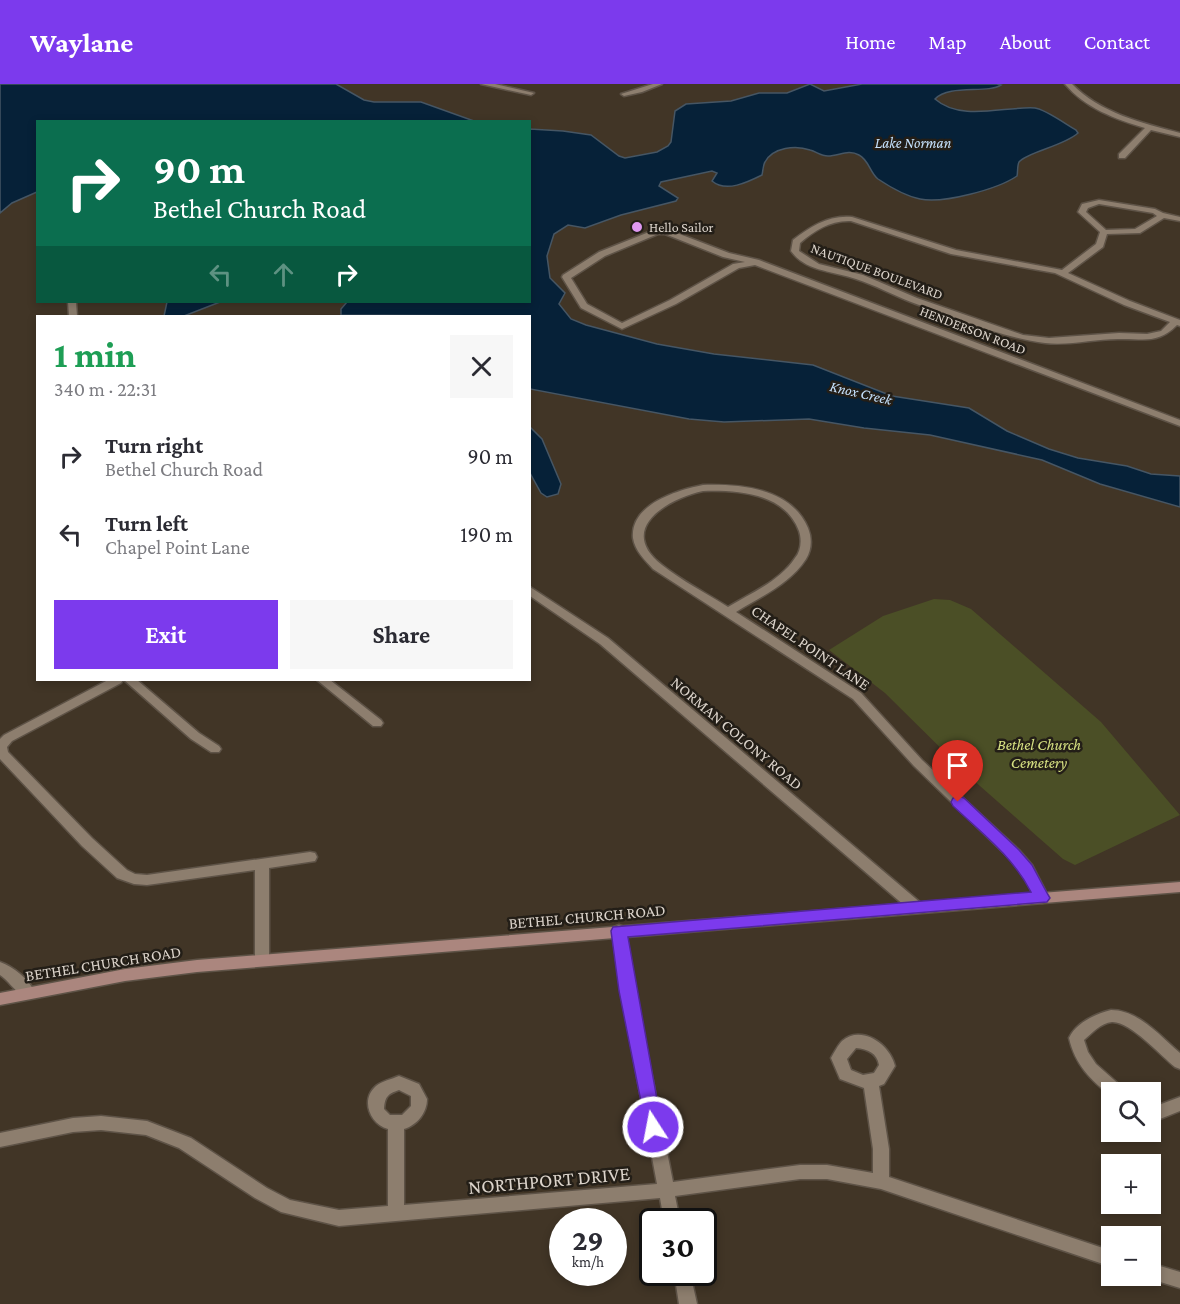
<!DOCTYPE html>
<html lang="en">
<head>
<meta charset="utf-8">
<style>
  :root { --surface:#fff; --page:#f7f7f7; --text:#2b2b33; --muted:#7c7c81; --accent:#7c3aed }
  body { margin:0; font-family:"Crimson Pro",serif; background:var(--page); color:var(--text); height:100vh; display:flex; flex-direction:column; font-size:22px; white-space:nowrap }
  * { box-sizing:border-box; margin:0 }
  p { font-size:20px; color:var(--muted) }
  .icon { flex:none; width:33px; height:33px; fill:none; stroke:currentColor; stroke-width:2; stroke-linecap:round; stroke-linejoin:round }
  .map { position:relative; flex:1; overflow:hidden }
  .panel { position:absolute; left:36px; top:231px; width:495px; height:366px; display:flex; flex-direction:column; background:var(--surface); border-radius:0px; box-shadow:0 3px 9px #0003 }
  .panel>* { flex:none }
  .hud { position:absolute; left:36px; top:36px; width:495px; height:183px; border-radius:0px; box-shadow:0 3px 9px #0003; background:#0b6e4f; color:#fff; overflow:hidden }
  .buttons { position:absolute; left:1101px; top:998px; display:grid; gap:12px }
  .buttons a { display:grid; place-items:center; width:60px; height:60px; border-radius:0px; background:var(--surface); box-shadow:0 3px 9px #0003; font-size:30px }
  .speed { position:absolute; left:549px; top:1124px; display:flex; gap:12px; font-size:30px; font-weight:700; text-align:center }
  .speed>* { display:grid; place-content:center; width:78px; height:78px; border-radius:50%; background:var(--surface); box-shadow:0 3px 9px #0003; line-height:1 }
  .speed small { font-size:15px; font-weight:400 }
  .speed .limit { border:3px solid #111; border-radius:9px; background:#fff; color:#111 }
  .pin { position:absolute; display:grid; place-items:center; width:51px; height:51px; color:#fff; margin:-62px -26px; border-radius:50% 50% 50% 0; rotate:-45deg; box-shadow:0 0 6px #0007 }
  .pin .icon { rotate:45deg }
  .me { position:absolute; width:66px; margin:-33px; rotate:349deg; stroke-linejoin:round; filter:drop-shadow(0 0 4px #0008) }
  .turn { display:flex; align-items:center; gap:21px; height:126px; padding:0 18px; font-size:27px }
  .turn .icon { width:78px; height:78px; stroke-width:2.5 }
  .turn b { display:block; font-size:42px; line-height:51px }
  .lanes { display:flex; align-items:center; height:57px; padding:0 18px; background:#0003; justify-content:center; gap:30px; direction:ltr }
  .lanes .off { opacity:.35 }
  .round { display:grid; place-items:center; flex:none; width:63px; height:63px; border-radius:0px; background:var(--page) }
  .headline { display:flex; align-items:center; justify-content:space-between; height:102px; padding:0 18px }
  h1 { font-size:36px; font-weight:700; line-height:45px; color:#1e9e55 }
  .button { display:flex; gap:12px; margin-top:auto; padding:12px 18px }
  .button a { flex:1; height:69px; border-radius:0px; background:var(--accent); color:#fff; font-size:24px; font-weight:700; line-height:69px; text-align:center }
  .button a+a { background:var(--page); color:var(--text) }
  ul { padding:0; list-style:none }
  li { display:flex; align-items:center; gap:18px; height:78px; padding:0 18px }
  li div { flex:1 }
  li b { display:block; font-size:22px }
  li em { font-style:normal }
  header { display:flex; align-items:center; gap:36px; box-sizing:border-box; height:84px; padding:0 30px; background:var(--accent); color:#fff }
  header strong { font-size:28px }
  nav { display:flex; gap:33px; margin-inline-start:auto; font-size:21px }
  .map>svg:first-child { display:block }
</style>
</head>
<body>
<header>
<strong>Waylane</strong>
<nav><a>Home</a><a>Map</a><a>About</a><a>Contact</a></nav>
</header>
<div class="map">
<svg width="1180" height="1220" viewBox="0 0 1180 1220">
  <rect width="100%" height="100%" fill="#413526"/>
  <!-- green -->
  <path fill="#4b4f26" d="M934,515L950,516L971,525L1101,638L1180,731L1075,781L1063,775L972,695L885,609L829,566L883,532Z"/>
  <!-- water -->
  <path fill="#062138" stroke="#465664" stroke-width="1.5" d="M0,0H336L364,16L374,18H421L474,37L38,38L37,108L12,119L0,129Z
    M810,0L824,7L862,0H997L1001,1C987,10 949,0 935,15C961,38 1005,22 1035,24C1045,25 1067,41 1076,46L1078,49C1064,62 1027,68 1019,78C1017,82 1018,88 1017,92C998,105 943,120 920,115C906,112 890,103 878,95C870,89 869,76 859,71C848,65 839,72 828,72C821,72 817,68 810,66C796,61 773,63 765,78C763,81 763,87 762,91C748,98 726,109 712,97L717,89L712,87L661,98L659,102L678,114L676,117L621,131L585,144L568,141L554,150L547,172L550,194L565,209L559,220L571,235L586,241L657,260L714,270L813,281L892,312L969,324L1007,347L1049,365L1078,374L1127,382L1151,390L1180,392V423L1100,400L1042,376L930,351L864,344L809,335L724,338L689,335L530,305V232L341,231V225L347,218H530V45L563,47L591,51L619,72L625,74L657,68L668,62L671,58L675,27L686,20L731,17L759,9H787Z
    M167,218H220L184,232H164Z
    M530,343L542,355L561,400L558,410L547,413L541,409L530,389Z"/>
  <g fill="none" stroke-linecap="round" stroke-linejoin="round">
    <!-- street casing -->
    <g stroke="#5e5347" stroke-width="3">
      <path id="street" d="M481,0H495L534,9L531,11Z
        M653,0H662L642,8L624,12L621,10Z
        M1065,0H1072C1100,29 1142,39 1180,49V53L1151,46L1125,74H1119V70L1145,44C1115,35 1085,24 1065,0Z
        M1099,116L1155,125L1163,129L1180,133V137L1164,134L1140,149L1107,150L1103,163L1068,189L1130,217L1180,236V242L1177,241C1157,261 1143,254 1118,255C1094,255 1069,262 1045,259C1004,254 951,233 911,218C893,211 875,201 856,195C834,187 806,188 791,167L793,156C811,142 829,131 852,133L956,166L1062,186L1096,160L1100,148L1078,128L1082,120ZM1099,120L1153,129L1157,132L1135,145L1106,146L1086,128L1088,124ZM851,137L951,170L1055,189L1124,221L1170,238L1161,247L1147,250L1119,249L1049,254L1023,251L917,214L863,191L819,180L799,167L800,159C815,146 831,136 851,137Z
        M654,146H669L729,169L759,176L1180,336V342L755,181L739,184L676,220L622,245L581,224L562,193L563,191L599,168ZM658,150H665L723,173L745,178L733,180L670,216L622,239L587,220L571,194L605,172Z
        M68,218H76L77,232H69Z
        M703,401C741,400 791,404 808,444C812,454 812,465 806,475C790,500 760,513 736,528L861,609L922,676L1019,766L1032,781L1049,814L1047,818L1042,819L1037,818L1022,788L1009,774L914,682L853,615L653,485C645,476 635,467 633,454C630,420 678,406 703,401ZM703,407C738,406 785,409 799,447C802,456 801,467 795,474C780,497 751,509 728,523C706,509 682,497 662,481C616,445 667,415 703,407Z
        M530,503L608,554L922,820L924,824L922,828L917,829L912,828L600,560L530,512Z
        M108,596H123L121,599L12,657L7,663L8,668L92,754L127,786L135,790L147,791L310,768L315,769L317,773L315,777L269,784V876L267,880L262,882L257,880L255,876V786L147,801L134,800L117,794L82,762L0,675V655L4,651Z
        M124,596H137L199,649L219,662L221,665L219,668H211L191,655Z
        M317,596H330L381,636L383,639L381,642H373Z
        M619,841L624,843L626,847L635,907L673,1098L800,1081H827L873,1089V1065L864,1004L840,995L831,974C834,969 838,961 842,957C861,940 890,960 895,982L884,1000L879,1002L889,1065V1093L1112,1167V1183L881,1105L827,1095H800L675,1112L680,1137H664L660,1114L339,1142L281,1128L255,1114L179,1064L146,1051L101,1046L73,1048L0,1063V1049L73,1034L101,1032L147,1037L191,1054L267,1104L290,1116L339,1126L388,1122V1045C370,1040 360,1016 376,1002C382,997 392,995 399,992L419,1000L427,1015C427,1029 417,1041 404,1045V1121L657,1100L621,907L612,847L614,843ZM856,964C868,965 877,969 879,981L874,989L863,991L851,986L847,975ZM399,1006L411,1012V1022L402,1031H390L384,1025C385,1012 388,1010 399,1006Z
        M0,878C14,883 28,895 35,908L33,912C20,917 11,898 0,891Z
        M1111,926C1139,926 1161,953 1180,969V985L1175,983C1161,972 1130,937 1112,938C1101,939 1092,949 1084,956L1088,968L1096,980L1122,1003L1125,1008H1112V1013C1091,996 1075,981 1069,954C1076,939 1095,930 1111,926Z
        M1180,1013V1027L1155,1037L1150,1035V1020L1156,1022Z
        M1150,1179L1180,1188V1204L1144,1193L1143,1191H1150Z
        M674,1188H690L697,1220H679Z"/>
    </g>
    <!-- secondary casing -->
    <g stroke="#5e5347" stroke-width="3">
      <path id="secondary" d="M1180,798V808L197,888L125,897L0,921V909L125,885L197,876Z"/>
    </g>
    <!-- street -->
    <use href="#street" fill="#8d7e6e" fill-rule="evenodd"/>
    <!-- secondary -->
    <use href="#secondary" fill="#ab867e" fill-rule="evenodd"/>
  </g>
  <!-- route -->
  <path fill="#7c3aed" stroke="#51269a" stroke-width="1.5" d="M958,712L964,714L1019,766L1032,781L1047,809L1050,814L1047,818L628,853L662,1043L660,1048L653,1051L647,1048L619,907L611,847L613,843L1031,808C1013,773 982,749 953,722L951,718L953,714Z"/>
  <!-- markers -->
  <circle fill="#df98f1" stroke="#231e17" stroke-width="2" cx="637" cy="143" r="6"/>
  <g text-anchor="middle" stroke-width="5" stroke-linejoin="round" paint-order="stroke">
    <!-- far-poi labels -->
    <g font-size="14" fill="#dbd3ca" stroke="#231e17" text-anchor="start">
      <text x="649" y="148">Hello Sailor</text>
    </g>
    <!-- far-street labels -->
    <g font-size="14" fill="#dbd3ca" stroke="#231e17">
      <text transform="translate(877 187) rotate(20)" y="5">NAUTIQUE BOULEVARD</text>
      <text transform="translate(973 246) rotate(21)" y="5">HENDERSON ROAD</text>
    </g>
    <!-- far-water labels -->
    <g font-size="15" font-style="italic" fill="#c5e1fc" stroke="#231e17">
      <text x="913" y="64">Lake Norman</text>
      <text transform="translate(861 309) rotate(13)" y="5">Knox Creek</text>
    </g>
    <!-- street labels -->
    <g font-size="16" fill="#dbd3ca" stroke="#231e17">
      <text transform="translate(811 563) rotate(34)" y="6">CHAPEL POINT LANE</text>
      <text transform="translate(737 649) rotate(40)" y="6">NORMAN COLONY ROAD</text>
      <text transform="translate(587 832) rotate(-5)" y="6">BETHEL CHURCH ROAD</text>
      <text transform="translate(103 879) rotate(-9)" y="6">BETHEL CHURCH ROAD</text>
    </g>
    <!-- park labels -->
    <g font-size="16" font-style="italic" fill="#d7e182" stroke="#231e17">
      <text x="1039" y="666">Bethel Church<tspan x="1039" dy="18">Cemetery</tspan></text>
    </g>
    <!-- near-street labels -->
    <g font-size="20" fill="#dbd3ca" stroke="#231e17">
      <text transform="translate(549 1096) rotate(-5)" y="7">NORTHPORT DRIVE</text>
    </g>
  </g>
</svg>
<div class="buttons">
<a><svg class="icon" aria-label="search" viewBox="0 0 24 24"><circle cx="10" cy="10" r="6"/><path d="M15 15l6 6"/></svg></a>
<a>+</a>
<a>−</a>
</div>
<div class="speed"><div>29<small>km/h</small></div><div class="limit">30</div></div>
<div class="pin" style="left:958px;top:718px;background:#d93025"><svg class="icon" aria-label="arrive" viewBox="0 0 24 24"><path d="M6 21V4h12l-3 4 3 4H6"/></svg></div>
<svg class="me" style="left:653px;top:1043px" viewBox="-20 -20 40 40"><circle r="17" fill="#7c3aed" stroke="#fff" stroke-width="3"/><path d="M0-11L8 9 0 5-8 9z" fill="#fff"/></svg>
<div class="hud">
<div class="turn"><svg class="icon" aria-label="right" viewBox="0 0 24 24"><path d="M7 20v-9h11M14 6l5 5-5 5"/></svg><div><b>90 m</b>Bethel Church Road</div></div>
<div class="lanes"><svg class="icon off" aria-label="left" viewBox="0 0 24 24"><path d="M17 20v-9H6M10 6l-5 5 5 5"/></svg><svg class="icon off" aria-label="ahead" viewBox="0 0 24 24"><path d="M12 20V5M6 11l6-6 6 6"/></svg><svg class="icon" aria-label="right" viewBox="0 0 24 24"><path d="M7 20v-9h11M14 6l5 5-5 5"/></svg></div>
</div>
<section class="panel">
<div class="headline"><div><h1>1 min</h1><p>340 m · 22:31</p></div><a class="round"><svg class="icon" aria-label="close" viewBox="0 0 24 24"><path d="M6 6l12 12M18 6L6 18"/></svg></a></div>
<ul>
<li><svg class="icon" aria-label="right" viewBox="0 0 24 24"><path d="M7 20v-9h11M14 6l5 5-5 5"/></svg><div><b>Turn right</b><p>Bethel Church Road</p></div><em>90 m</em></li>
<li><svg class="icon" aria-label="left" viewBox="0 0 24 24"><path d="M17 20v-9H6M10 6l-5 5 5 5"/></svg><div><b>Turn left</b><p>Chapel Point Lane</p></div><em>190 m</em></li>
</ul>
<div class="button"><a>Exit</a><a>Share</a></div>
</section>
</div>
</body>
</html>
